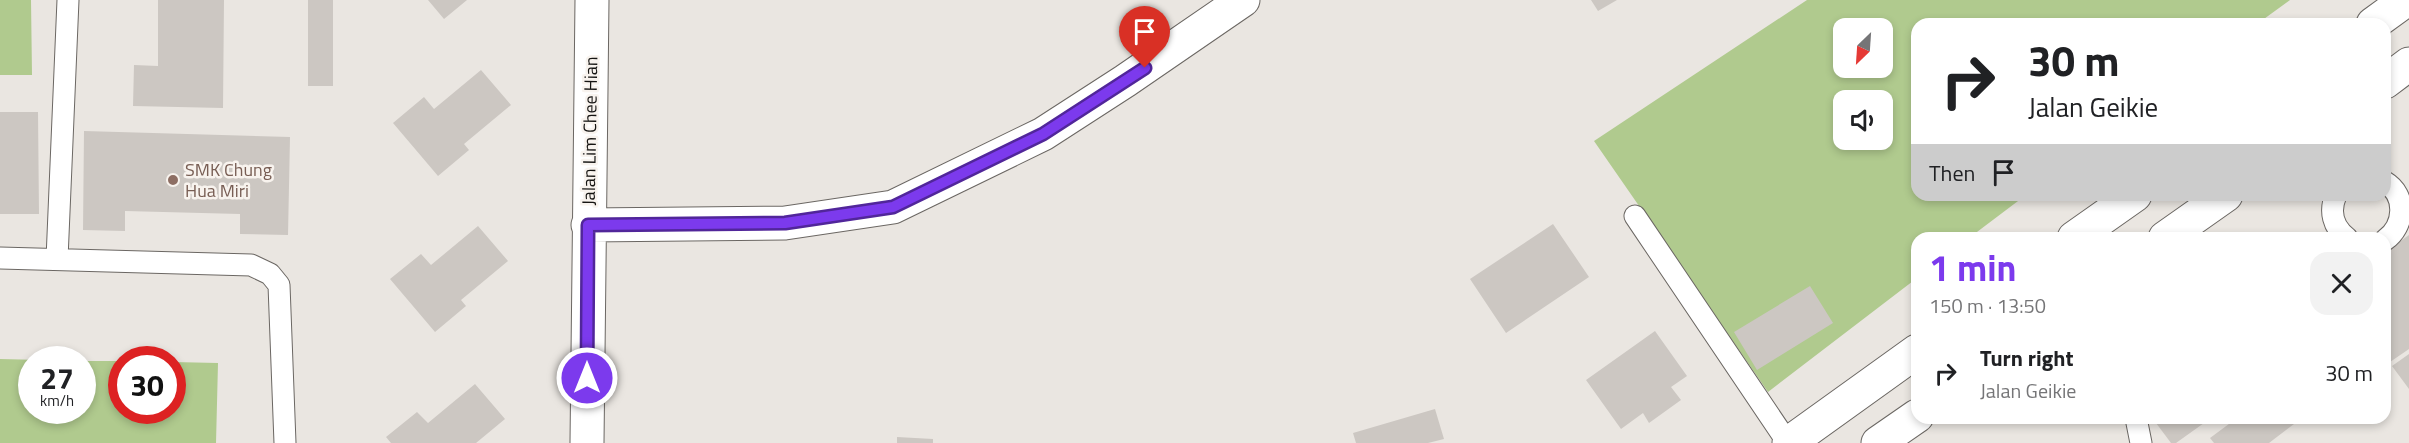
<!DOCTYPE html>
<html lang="en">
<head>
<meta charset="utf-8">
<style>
  :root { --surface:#fff; --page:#f2f2f2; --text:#202124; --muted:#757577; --accent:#7c3aed }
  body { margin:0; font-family:"Titillium Web",sans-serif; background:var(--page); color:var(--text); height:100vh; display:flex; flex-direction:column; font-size:22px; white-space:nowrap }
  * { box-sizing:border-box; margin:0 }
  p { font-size:20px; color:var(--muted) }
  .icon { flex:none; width:33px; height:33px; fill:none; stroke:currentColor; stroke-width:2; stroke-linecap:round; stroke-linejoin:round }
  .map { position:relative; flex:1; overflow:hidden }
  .drawer { position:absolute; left:1911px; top:232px; width:480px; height:192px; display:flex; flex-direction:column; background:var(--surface); border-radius:18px; box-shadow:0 3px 9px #0003 }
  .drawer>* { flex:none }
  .guide { position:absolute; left:1911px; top:18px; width:480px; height:183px; border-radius:18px; box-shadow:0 3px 9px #0003; background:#fff; color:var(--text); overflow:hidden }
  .needle { width:39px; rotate:205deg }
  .tools { position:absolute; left:1833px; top:18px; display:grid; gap:12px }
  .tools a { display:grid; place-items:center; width:60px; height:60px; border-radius:12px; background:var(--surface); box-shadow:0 3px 9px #0003; font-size:30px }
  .speed { position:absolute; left:18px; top:346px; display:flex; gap:12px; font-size:30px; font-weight:700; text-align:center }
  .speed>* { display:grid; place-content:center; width:78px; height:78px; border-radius:50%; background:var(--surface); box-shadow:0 3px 9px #0003; line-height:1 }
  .speed small { font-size:15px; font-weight:400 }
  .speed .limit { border:9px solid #d22; background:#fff; color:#111 }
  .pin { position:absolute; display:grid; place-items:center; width:51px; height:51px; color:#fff; margin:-62px -26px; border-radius:50% 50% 50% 0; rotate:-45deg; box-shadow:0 0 6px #0007 }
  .pin .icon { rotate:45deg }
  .me { position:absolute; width:66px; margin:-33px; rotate:0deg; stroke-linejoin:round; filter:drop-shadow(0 0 4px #0008) }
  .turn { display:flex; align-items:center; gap:21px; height:126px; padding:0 18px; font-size:27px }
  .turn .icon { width:78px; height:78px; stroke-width:2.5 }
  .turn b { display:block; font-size:42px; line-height:51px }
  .then { display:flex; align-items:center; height:57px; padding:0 18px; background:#0003; gap:12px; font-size:22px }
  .round { display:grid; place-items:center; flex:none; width:63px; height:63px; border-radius:18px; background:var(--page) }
  .headline { display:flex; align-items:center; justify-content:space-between; height:102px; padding:0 18px }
  h1 { font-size:36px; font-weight:700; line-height:45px; color:var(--accent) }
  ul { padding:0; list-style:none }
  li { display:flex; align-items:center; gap:18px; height:78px; padding:0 18px }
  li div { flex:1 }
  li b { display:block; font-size:22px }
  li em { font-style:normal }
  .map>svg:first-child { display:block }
</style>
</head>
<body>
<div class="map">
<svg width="2409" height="443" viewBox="0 0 2409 443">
  <rect width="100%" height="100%" fill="#eae6e1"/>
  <!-- green -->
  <path fill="#b0ca8e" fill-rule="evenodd" d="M0,0H31L32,75H0Z
    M1807,0H2290L2257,24H1917V195H2026L1969,238H1917V278L1768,392L1594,141ZM1844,28H1882V68H1844ZM1844,100H1882V140H1844Z
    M0,359L42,360H32V411H82L83,361H121L122,411H172L173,362L218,363L216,443H0Z"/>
  <!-- building -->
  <path fill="#ccc7c2" d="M158,0H224L223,108L133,106L134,65L158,66Z
    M308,0H333V86H308Z
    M428,0H467L444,19Z
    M1591,0H1617L1598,11Z
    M481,70L511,105L464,144L469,150L438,176L393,123L424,97L434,109Z
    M0,112H38L39,214H0Z
    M84,131L290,137L288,235L240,234V214L125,211V231L83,230Z
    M1553,224L1589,277L1506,333L1470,279Z
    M478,226L508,261L461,300L466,306L435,332L390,279L421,254L431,265Z
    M2409,235V349L2390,362L2385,355V252Z
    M1810,286L1833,323L1757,370L1734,332Z
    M1655,331L1687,376L1671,387L1681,400L1649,423L1643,413L1621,429L1586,380Z
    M2409,354V389L2392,366Z
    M475,384L505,419L476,443H391L386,437L417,412L428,423Z
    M1435,409L1444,439L1428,443H1356L1353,433Z
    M2163,418H2211L2176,443H2171L2156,423Z
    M2237,418H2302L2269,443H2214L2210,438Z
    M897,437L933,439V443H897Z"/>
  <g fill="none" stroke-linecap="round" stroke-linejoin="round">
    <!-- lane casing -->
    <g stroke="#6b6763" stroke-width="23">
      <path id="lane" d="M2385,182C2407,195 2405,226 2385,240
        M2336,195C2329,211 2333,227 2347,238
        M1635,216L1788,443
        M0,258L251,265L270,274L279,285L285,443
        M57,259L68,0
        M2136,418L2141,443"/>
    </g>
    <!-- street casing -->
    <g stroke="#6b6763" stroke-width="35">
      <path id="street" d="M588,225L785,223L893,207L1043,134L1125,81L1243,0
        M587,443L592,0"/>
    </g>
    <!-- primary casing -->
    <g stroke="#6b6763" stroke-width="35">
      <path id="primary" d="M2373,24L2406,0
        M2385,82L2409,64
        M2074,238L2135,195
        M2165,238L2226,195
        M1789,443L1917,351
        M1878,443L1917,416"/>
    </g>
    <!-- lane -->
    <use href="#lane" stroke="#fff" stroke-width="21"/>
    <!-- street -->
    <use href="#street" stroke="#fff" stroke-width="33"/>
    <!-- primary -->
    <use href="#primary" stroke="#fff" stroke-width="33"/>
  </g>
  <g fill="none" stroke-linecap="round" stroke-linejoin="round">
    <!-- route casing -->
    <g stroke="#51269a" stroke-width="15">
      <path id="route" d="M587,378L588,225L785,223L893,207L1043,134L1145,68"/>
    </g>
    <!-- route -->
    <use href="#route" stroke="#7c3aed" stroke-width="10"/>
  </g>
  <!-- markers -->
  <circle fill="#8d6e63" stroke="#f8f3ee" stroke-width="2" cx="173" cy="180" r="6"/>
  <g text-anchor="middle" stroke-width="5" stroke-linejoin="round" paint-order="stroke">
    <!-- street labels -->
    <g font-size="18" fill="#151412" stroke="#f8f3ee">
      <text transform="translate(590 131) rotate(-89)" y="6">Jalan Lim Chee Hian</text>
    </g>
    <!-- education labels -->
    <g font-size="18" fill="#785e54" stroke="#f8f3ee" text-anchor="start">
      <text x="185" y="176">SMK Chung<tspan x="185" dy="21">Hua Miri</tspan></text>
    </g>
  </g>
</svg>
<div class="tools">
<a><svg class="needle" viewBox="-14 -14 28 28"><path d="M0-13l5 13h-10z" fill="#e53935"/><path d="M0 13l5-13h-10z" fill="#757577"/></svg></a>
<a><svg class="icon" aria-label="sound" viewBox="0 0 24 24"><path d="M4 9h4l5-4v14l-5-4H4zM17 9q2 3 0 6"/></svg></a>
</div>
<div class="speed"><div>27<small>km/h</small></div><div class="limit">30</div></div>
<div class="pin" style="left:1145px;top:68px;background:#d93025"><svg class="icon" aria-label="arrive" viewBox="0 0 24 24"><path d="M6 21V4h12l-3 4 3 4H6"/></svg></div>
<svg class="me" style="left:587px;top:378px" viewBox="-20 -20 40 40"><circle r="17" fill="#7c3aed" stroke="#fff" stroke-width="3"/><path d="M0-11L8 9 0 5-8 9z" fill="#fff"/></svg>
<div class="guide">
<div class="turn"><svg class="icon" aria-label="right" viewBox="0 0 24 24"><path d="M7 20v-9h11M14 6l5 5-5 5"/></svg><div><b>30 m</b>Jalan Geikie</div></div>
<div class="then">Then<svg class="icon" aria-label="arrive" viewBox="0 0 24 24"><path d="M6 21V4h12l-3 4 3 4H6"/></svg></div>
</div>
<section class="drawer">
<div class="headline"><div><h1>1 min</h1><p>150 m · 13:50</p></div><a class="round"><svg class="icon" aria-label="close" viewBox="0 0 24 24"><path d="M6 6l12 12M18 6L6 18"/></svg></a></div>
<ul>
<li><svg class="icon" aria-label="right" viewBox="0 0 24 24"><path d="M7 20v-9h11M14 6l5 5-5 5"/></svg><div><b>Turn right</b><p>Jalan Geikie</p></div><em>30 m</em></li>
</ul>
</section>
</div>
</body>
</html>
